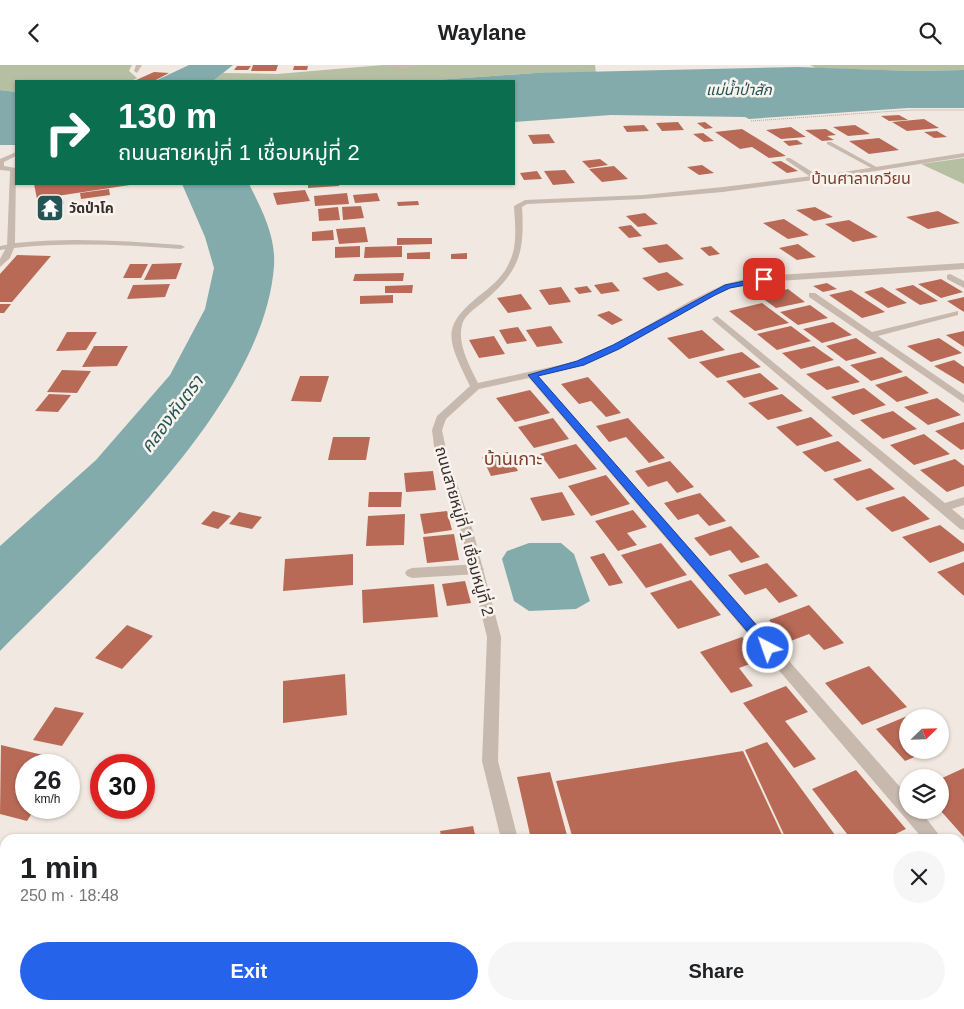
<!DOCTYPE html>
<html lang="en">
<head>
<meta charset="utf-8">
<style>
  :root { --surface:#fff; --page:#f6f6f6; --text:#202124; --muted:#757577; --accent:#2563eb }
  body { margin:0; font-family:Arial,"Noto Sans Thai",sans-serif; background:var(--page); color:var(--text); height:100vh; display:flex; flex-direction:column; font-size:19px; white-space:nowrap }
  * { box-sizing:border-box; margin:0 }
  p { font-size:16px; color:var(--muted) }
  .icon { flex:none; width:28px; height:28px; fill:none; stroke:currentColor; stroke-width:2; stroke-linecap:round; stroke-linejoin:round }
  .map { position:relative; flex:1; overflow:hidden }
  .sheet { position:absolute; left:0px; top:769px; width:965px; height:176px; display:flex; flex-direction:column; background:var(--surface); border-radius:15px 15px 0 0; box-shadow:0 1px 4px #0004 }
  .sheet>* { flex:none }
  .banner { position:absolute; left:15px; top:15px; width:500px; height:105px; border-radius:0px; box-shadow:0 1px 4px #0004; background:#0b6e4f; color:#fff; overflow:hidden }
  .needle { width:32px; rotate:67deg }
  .controls { position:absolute; left:899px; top:644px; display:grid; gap:10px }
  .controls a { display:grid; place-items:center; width:50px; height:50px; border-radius:50%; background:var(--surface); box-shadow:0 1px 4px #0004; font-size:25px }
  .speed { position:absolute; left:15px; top:689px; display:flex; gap:10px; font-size:25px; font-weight:700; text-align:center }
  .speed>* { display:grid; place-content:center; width:65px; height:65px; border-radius:50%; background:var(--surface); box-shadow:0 1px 4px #0004; line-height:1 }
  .speed small { font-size:12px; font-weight:400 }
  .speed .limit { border:8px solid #d22; background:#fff; color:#111 }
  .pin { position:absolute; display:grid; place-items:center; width:42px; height:42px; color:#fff; margin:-21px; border-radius:10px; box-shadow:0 2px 8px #0006 }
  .me { position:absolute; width:55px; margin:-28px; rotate:319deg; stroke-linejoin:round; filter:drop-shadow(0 0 4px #0008) }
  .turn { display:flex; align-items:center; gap:18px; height:105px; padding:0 20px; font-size:22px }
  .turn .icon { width:65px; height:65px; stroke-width:2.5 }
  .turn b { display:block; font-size:35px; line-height:42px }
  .round { display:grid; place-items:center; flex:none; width:52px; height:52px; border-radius:26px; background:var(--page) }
  .overview { display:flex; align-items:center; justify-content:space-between; height:85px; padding:0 20px }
  h1 { font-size:30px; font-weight:700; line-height:38px }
  .button { display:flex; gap:10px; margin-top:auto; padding:10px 20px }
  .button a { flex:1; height:58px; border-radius:30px; background:var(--accent); color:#fff; font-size:20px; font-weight:700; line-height:58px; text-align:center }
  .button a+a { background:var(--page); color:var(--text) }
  header { display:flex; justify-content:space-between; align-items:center; height:65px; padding:0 20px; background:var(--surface); font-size:22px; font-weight:700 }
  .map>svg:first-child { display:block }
</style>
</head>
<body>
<header><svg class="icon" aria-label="back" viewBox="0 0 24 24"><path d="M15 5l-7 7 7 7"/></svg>Waylane<svg class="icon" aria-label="search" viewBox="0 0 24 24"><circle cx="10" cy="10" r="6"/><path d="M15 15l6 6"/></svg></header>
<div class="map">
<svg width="964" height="944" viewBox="0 0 964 944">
  <rect width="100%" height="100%" fill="#f1e9e1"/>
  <!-- green -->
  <path fill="#b7bfa3" d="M0,0H132L129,6L137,13L131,16H16V27L0,25Z
    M383,0H595L596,8H536L422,16H213L223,8L277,9Z
    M810,0H964V5L913,6L816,3Z
    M964,93V119L921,99Z"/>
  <!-- water -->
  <path fill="#83abab" d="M189,0H233L213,16H155Z
    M798,2L913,6L964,5V43H908L749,54L745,52L611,50L514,57V16H422L536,8Z
    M0,25L16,27V80H0Z
    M182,119H249C262,145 276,171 274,201C264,339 93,492 0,586V481L96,395L170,310L205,244L214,203L205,172Z
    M529,478H561L574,489L590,536L576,544L529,546L514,536L502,494L507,486Z"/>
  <!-- building -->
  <path fill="#b96a57" d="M253,0H278L276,6H251Z
    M237,1H251L248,5H234Z
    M294,1H308L307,5H293Z
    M154,7L169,8L154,16H134Z
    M899,50L908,55L889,56L881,51Z
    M924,54L939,63L907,66L892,57Z
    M678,57L684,65L662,66L656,58Z
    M705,57L713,63L705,64L697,58Z
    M644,60L649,66L627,67L623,61Z
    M855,60L870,69L848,71L833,62Z
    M791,62L806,72L781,74L766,65Z
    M742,64L786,91L769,93L752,82L740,84L715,67Z
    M826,64L836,70L827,71L834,75L822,76L805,65Z
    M937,66L947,72L934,73L924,67Z
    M703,68L714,76L704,77L693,69Z
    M549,69L555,78L533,79L528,70Z
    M879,73L899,85L869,89L849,76Z
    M797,75L803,79L789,81L783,76Z
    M600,94L608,100L589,103L582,96Z
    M781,96L798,106L787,108L771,97Z
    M702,100L714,108L699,110L687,102Z
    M614,101L628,114L602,117L589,104Z
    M565,105L575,118L553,120L544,106Z
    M537,106L542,114L524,115L520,108Z
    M34,119H130V120L37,134Z
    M308,119H339V121L308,123Z
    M109,124L110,130L81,134L80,128Z
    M305,125L310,136L277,140L273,128Z
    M347,128L349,139L315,141L314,131Z
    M377,128L380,136L355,138L353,130Z
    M63,134L64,139L39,143L38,138Z
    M418,136L419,140L398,141L397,137Z
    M361,141L364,153L343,155L342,142Z
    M338,142L340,155L319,156L318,144Z
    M815,142L833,152L814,156L796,145Z
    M938,146L960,158L928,164L906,152Z
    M645,148L658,159L638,162L626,151Z
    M784,154L809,170L788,174L763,158Z
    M849,155L878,172L853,177L825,159Z
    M631,160L642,171L629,173L618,162Z
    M365,162L368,177L339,179L336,164Z
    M333,165L334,175L312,176V167Z
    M397,173H432V179L397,180Z
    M667,179L684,194L659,198L642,183Z
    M798,179L816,192L797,195L779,183Z
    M360,181V192L335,193V182Z
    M402,181V192L364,193L365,182Z
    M711,181L720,189L709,191L700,183Z
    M430,187V194H407V188Z
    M467,188V194H451V189Z
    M17,190L51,191L12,237H0V209Z
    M182,198L176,214L144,215L152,199Z
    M130,199H148L141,213H123Z
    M667,207L684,220L658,226L642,213Z
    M404,208L403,216H353L355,209Z
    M941,214L963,227L941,233L918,219Z
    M612,217L620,226L601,229L594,220Z
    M827,218L837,224L823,227L813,221Z
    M170,219L165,232L127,234L133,220Z
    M413,220L412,228H385V221Z
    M913,220L938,236L920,240L895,224Z
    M587,221L592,227L579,229L574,223Z
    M561,222L571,237L549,240L539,225Z
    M882,222L907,238L888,243L864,227Z
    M788,224L805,237L776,243L759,231Z
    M851,225L885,247L862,253L829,230Z
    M521,229L532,244L508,248L497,233Z
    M393,230V238L360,239V231Z
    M964,232V247L947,236Z
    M762,238L789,258L755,266L729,246Z
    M0,239H11L4,248H0Z
    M810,240L828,253L798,260L780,247Z
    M609,246L623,255L612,260L597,250Z
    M833,257L852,270L822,278L803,264Z
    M551,261L563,278L537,282L526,265Z
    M791,261L811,276L777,285L757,269Z
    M518,262L527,276L507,279L499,265Z
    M702,265L725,285L689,294L667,273Z
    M964,266V282L946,270Z
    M67,267H97L86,285L56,286Z
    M494,271L505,289L479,293L469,275Z
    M856,273L877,288L846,296L826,281Z
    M939,273L962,288L931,297L907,281Z
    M94,281H128L117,301L82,302Z
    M814,281L834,295L801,304L782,288Z
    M742,287L761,302L717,313L699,297Z
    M882,292L903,307L871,316L850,300Z
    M954,295L964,302V319L934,301Z
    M839,301L860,317L827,325L806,309Z
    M62,305L91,306L77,328L47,327Z
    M760,308L779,324L744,333L726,316Z
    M300,311H329L321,337L291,336Z
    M906,311L929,328L897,337L875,320Z
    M588,312L621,348L606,352L591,336L579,339L561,319Z
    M864,323L886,340L853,350L831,332Z
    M530,325L550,348L515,357L496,333Z
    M49,329L71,330L58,347L35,346Z
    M782,329L803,346L768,355L748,338Z
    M937,333L961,350L928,360L904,342Z
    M893,346L917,364L883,374L860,355Z
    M811,352L833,371L797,381L776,362Z
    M553,353L569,374L534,383L518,362Z
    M628,353L665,393L649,398L626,372L609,377L596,361Z
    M964,357V384L961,385L935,366Z
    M924,369L950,389L914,400L890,380Z
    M333,372H370L366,395H328Z
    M838,376L862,396L825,407L802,387Z
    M576,379L597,404L559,414L540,389Z
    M508,387L518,406L491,411L482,392Z
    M955,394L964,401V421L947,427L920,405Z
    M670,396L694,422L677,428L667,416L648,422L635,406Z
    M870,403L895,424L857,436L833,414Z
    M433,406L436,425L406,427L404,408Z
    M606,410L630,439L591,451L568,421Z
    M369,427H402L401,442H368Z
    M562,427L575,450L542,456L530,433Z
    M700,428L726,456L709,461L698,449L678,455L664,438Z
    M904,431L930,454L892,467L865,443Z
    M633,445L647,462L627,468L637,480L618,486L595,456Z
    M213,446L231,451L218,464L201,459Z
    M447,446L452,465L424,469L420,449Z
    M239,447L262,452L252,464L229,459Z
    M405,449L404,480L366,481L368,451Z
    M940,460L964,479V486L930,498L902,472Z
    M731,461L760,492L741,498L730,485L710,491L694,473Z
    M454,469L459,495L427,498L423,472Z
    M661,478L687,510L646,523L621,490Z
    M604,488L623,518L609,521L590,492Z
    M353,489V520L283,526L285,494Z
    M964,497V531L937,507Z
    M767,498L798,531L779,538L766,523L745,530L728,510Z
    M691,515L721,550L678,564L650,528Z
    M465,516L471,538L447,541L442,519Z
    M434,519L438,552L363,558L362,525Z
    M809,540L844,578L824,585L809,569L788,577L769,555Z
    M127,560L153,571L122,604L95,593Z
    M742,572L761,595L739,603L753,621L731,628L700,587Z
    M869,601L907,642L862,660L825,618Z
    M345,609L347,650L283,658V616Z
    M786,621L808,647L785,656L816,694L794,703L743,638Z
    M55,642L84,648L62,681L33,675Z
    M912,649L916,652H908V685H931L905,696L876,664Z
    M767,677L838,774H786L745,685Z
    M1,680L68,696L65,700H26V742H36L27,756L0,749Z
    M743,686L784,774H573L556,716Z
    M964,703V772L940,745V714Z
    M856,705L906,764L885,774H851L812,724Z
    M550,707L568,774H531L517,712Z
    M473,761L476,774H442L440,766Z
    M960,827L964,832V872L960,874Z
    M0,855L5,856V899L0,898Z
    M0,905L5,906L3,944H0Z
    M99,940H141L139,944H97Z
    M170,940L193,943V944H169Z"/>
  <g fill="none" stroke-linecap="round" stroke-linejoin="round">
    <!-- path -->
    <path stroke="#b4a398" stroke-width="1" stroke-dasharray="1 1" stroke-linecap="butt" d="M751,56L910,45H964"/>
    <!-- service -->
    <path fill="#c8b9ae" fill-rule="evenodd" d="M136,0H142L137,8L134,6Z
      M827,77H831L880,104L875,105L827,79Z
      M16,87V91L4,97V101L16,103L15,178C71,172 126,176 181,180L185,182L181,184C125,180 70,177 14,183L10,193L0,202V194L7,181L10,106L0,105V94Z
      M786,93H790L822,113L815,115L786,95Z
      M478,499L484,504L478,509L412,513L407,511L405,508L407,505L412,503Z
      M816,940H836L838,944H818Z"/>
    <!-- minor -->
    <path fill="#c8b9ae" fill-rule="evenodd" d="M382,0H422L400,4Z
      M964,88V92L844,111L723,127L643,134L527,139L522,142C525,189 519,207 482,238C474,244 464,251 462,260C457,279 470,302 478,318L578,296L613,280L692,235L725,219L749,213L778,210L964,198V204L778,216L731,223L698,239L619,284L584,300L538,311L908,731V745H920L942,774H923L529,313L479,324L446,354L442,365L447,389L473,466L501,572L498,696L518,774H501L482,696L487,572L461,466L435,389L432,365L437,351L470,321C447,273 439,262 484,227C494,219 504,210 509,198C518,181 515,160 514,141L525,135L643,130L723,122L844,107Z
      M11,179H14V183L0,185V181Z
      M950,209L964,216V223L947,214V210Z
      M809,228H815L872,267L958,246V250L878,271L964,330V338L809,232Z
      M717,251L945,438L964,432V440L952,444L964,454V465L960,464L714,256L712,254Z
      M960,796L964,797V817L960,816Z
      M542,940H562L563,944H543Z"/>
  </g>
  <!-- route -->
  <path fill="#2563eb" stroke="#184099" d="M764,212L766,213V216L730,223L715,230L619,284L584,300L538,311L773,579L775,583L773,586H764L528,310L577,296L613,280L725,220Z"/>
  <!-- icons -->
  <defs>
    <g id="temple-square" transform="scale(1.4375)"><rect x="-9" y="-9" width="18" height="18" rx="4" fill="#255455" stroke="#f9f3ee"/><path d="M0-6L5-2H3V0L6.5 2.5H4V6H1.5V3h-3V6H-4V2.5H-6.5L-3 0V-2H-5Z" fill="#fff"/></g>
  </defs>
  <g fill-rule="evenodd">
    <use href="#temple-square" x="50" y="143"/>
  </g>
  <g text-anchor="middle" stroke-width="5" stroke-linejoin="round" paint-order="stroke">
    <!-- far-poi labels -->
    <g font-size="14" font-weight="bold" fill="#382f2c" stroke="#f9f3ee" text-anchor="start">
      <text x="69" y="148">วัดป่าโค</text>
    </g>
    <!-- far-water labels -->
    <g font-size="15" font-style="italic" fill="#255455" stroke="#f9f3ee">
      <text x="739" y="30">แม่น้ำป่าสัก</text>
    </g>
    <!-- far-quarter labels -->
    <g font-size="16" fill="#7e3c2d" stroke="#f9f3ee">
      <text x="861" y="119">บ้านศาลาเกวียน</text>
    </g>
    <!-- street labels -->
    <g font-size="16" fill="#382f2c" stroke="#f9f3ee">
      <text transform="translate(465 466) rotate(74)" y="6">ถนนสายหมู่ที่ 1 เชื่อมหมู่ที่ 2</text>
    </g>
    <!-- water labels -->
    <g font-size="18" font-style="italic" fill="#255455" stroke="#f9f3ee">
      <text transform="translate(172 349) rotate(-53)" y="6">คลองหันตรา</text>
    </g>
    <!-- neighbourhood labels -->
    <g font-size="18" fill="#7e3c2d" stroke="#f9f3ee">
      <text x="513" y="400">บ้านเกาะ</text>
    </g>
  </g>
</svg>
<div class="controls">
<a><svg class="needle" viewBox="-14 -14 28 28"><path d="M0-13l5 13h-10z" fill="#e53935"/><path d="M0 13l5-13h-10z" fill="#757577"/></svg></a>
<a><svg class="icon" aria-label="layers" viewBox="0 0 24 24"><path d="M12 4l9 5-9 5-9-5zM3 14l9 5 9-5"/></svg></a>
</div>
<div class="speed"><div>26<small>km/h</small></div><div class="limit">30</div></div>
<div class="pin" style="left:764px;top:214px;background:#d93025"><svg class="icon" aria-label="arrive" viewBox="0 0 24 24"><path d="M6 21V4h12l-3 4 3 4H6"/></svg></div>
<svg class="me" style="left:768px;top:583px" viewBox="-20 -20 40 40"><circle r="17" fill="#2563eb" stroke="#fff" stroke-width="3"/><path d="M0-11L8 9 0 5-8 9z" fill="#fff"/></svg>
<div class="banner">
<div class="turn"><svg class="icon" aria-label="right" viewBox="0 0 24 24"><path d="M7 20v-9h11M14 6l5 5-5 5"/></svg><div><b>130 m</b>ถนนสายหมู่ที่ 1 เชื่อมหมู่ที่ 2</div></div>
</div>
<section class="sheet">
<div class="overview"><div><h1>1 min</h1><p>250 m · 18:48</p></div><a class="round"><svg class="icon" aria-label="close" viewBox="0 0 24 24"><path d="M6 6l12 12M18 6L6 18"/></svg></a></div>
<div class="button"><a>Exit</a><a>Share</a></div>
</section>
</div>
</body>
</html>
